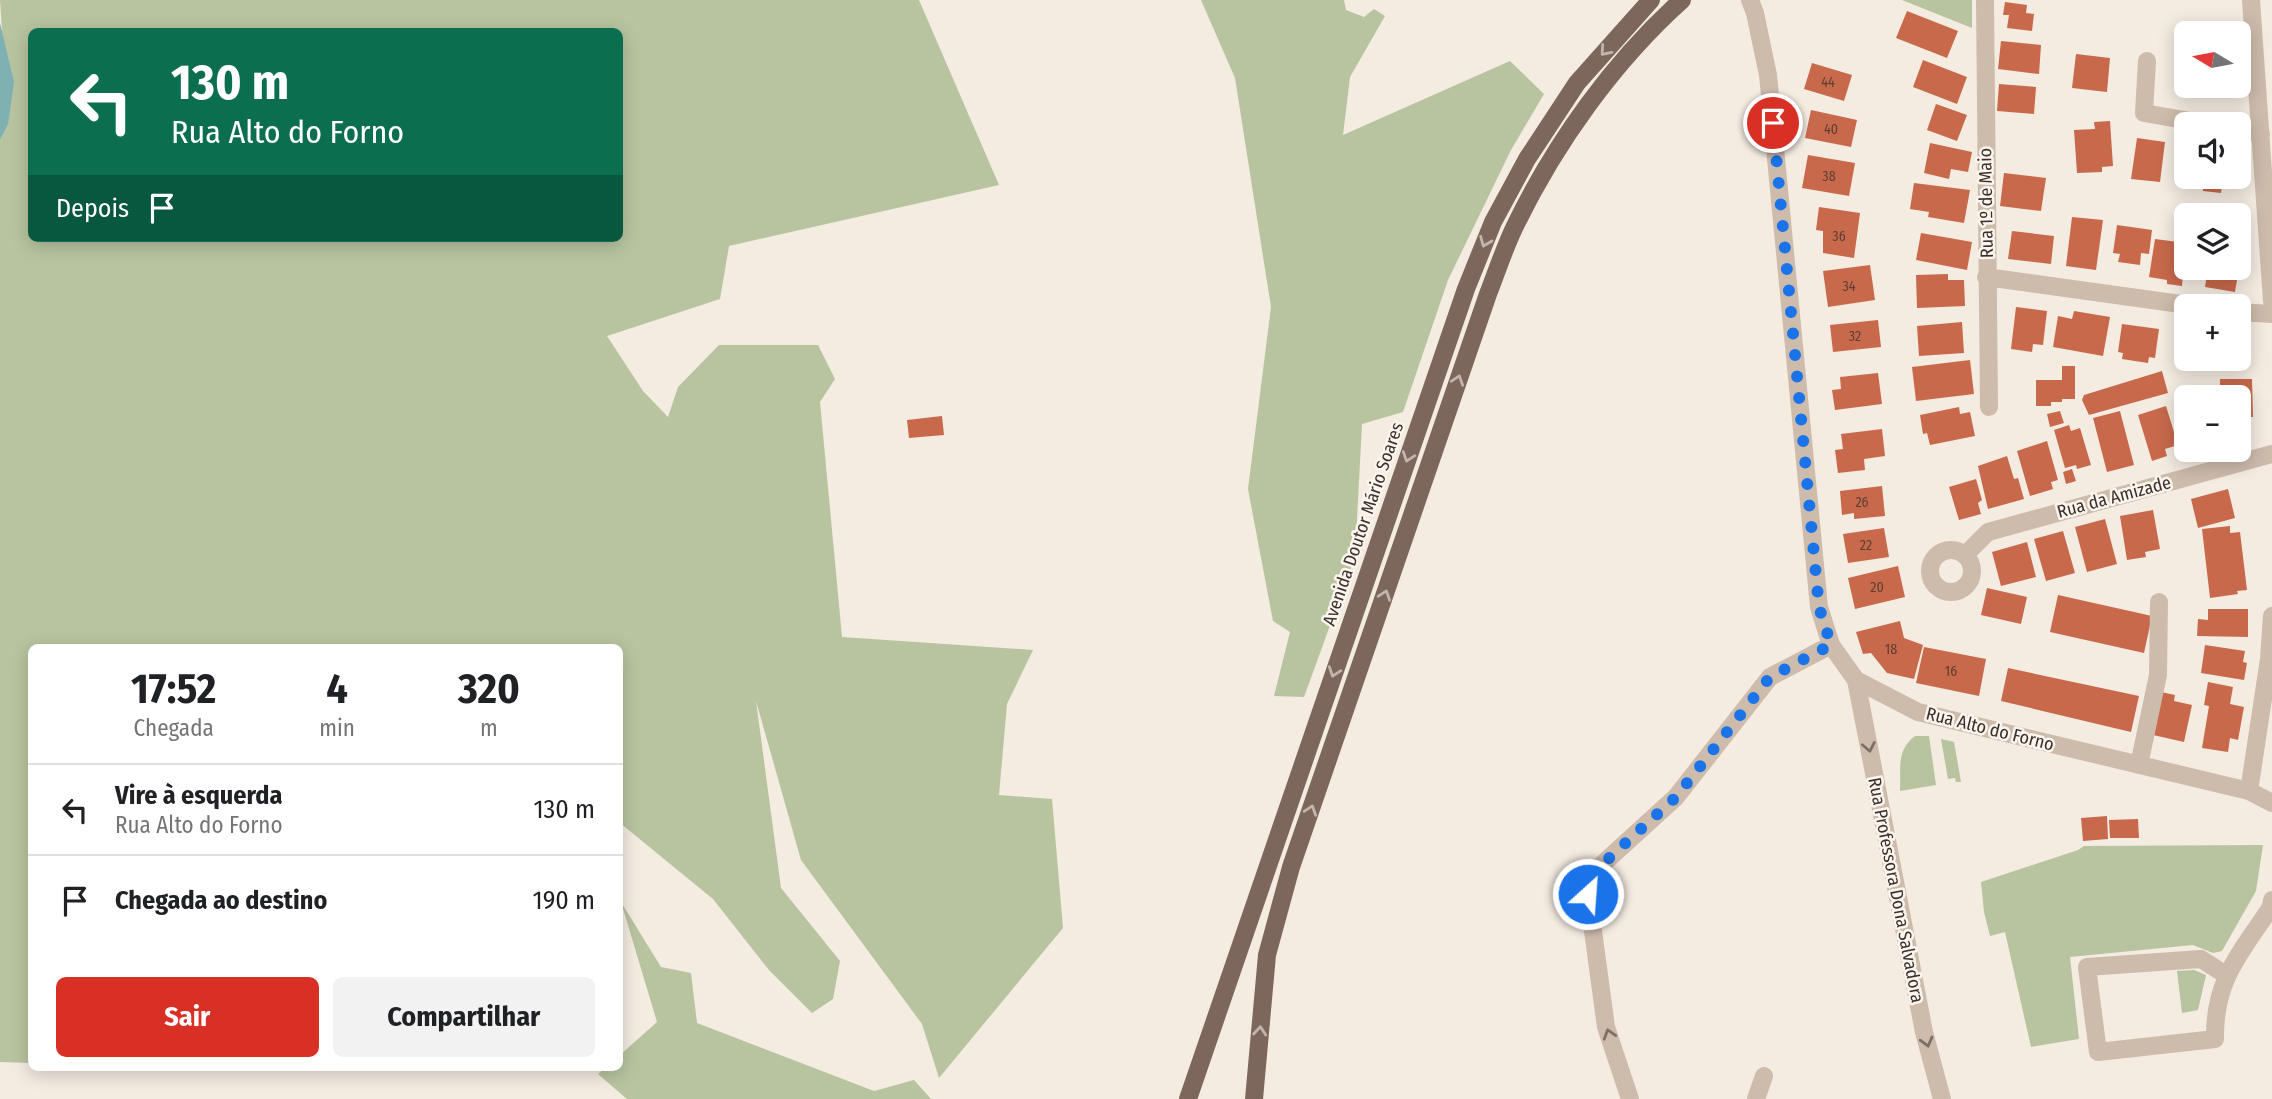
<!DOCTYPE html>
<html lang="pt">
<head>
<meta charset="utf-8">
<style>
  :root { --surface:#fff; --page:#f2f2f2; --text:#202124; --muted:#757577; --line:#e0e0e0; --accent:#d93025 }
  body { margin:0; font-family:"Fira Sans Condensed",sans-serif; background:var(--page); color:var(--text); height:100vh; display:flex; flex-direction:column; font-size:26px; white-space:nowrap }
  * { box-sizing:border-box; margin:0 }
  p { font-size:23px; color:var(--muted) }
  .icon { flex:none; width:38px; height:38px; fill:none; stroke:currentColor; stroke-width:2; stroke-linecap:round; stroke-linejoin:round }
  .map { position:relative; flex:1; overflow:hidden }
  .sheet { position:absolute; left:28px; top:644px; width:595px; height:427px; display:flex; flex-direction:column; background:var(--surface); border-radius:10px; box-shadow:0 4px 18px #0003 }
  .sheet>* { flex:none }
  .top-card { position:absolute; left:28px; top:28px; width:595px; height:214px; border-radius:10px; box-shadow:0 4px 18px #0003; background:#0b6e4f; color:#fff; overflow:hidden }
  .needle { width:46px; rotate:280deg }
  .tools { position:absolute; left:2174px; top:21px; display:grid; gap:14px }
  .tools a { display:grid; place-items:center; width:77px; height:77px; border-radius:10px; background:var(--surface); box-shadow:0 4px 18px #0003; font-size:35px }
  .pin { position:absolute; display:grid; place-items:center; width:60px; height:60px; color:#fff; margin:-30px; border:4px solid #fff; border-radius:50%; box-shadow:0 2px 7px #0007 }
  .me { position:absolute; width:77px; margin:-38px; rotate:26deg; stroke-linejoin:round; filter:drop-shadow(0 0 5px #0008) }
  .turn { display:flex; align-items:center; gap:24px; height:147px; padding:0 28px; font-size:32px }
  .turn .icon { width:91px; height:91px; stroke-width:2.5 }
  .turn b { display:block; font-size:49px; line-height:60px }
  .then { display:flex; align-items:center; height:66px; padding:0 28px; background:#0003; gap:14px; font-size:26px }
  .eta { display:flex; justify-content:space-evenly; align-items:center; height:119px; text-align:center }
  .eta b { font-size:42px; font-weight:700; line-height:49px }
  .primary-button { display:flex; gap:14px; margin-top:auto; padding:14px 28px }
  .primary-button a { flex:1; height:80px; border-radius:10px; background:var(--accent); color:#fff; font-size:28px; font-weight:700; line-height:80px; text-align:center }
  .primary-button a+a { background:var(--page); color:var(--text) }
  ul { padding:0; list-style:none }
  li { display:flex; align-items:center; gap:21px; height:91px; padding:0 28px; border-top:2px solid var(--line) }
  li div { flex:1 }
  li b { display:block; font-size:26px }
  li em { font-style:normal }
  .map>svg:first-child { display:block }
</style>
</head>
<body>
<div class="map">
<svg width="2272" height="1099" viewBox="0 0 2272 1099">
  <rect width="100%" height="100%" fill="#f4ebe1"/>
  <!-- green -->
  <path fill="#b8c4a0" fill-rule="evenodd" d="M0,0H919L999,185L729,246L720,299L607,336L643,391L668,417L678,387L719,345H818L835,379L820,402L842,637L1033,650L1007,704L999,795L1052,799L1063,928L939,1078L922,1024L801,860L756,701L781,888L840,961L833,999L812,1013L769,970L713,899L620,823V648H32L31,1063L0,1062V140L8,125ZM32,32H620V238H32Z
    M1201,0H1344L1346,10L1364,17L1374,9L1385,16L1350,77L1343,135L1510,61L1544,94L1511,150L1448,280L1403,412L1362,424L1355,557L1304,697L1274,696L1290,632L1273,621L1248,489L1271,307L1235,78Z
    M1902,0H1972V28Z
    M1915,736H1929L1936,785L1900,791C1901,769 1896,750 1915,736Z
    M1941,739L1954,742L1961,782H1956L1955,778L1948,779Z
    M2263,845L2256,891L2222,951L2213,953L2193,945L2070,957L2079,1039L2031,1047L2005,932L1990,936L1984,912L1981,882L2078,850L2084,846Z
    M621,902L661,967L691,973L697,1023L874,1091L914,1080L931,1099H627L598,1074L605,1068H620V1055L657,1022Z
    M2194,970L2206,975L2198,1010L2182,1013L2177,971Z"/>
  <!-- water -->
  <path fill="#7fb0b2" d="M0,23L14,82L8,125L0,140Z"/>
  <!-- building -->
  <path fill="#c8694b" d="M2005,2L2027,5L2026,13L2034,14L2032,31L2007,28L2009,15H2003Z
    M1907,11L1958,31L1947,58L1896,38Z
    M2001,41L2041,45L2039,74L1998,69Z
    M2076,54L2110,58L2107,92L2072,88Z
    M1923,60L1967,77L1957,104L1913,87Z
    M1812,63L1852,75L1844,101L1804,89Z
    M1999,84L2036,87L2034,114L1997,111Z
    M1936,104L1967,115L1957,141L1927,130Z
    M1811,110L1857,120L1851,147L1805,138Z
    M2110,121L2113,166L2102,167V172L2077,173L2074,130L2095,129L2094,122Z
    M2137,138L2165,142L2160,182L2131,179Z
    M1930,143L1972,152L1968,172L1951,169L1949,179L1924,173Z
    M1808,155L1855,163L1849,196L1802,188Z
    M2184,163L2186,177H2223L2221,193L2203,191V187L2181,184Z
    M2004,173L2046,178L2041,211L2000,206Z
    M1914,183L1970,190L1964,223L1928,217L1929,212L1910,209Z
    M2208,206L2239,209L2238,215H2207Z
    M1819,207L1860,213L1854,258L1823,253V231L1816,230Z
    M2072,217L2103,220L2096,270L2066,266Z
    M2117,225L2152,230L2149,254L2141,253L2140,265L2118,262L2120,254L2113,253Z
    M2012,231L2054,236L2051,264L2008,259Z
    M1921,233L1972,242L1967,270L1916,260Z
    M2155,239L2186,243L2182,286L2167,284V280L2149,277Z
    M1870,265L1875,300L1828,307L1823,271Z
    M2208,268H2239L2235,292L2205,287Z
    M1948,274V280H1964L1965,306L1917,308L1916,275Z
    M2016,307L2047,311L2043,345L2033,344L2032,352L2011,349Z
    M2074,311L2110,317L2103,356L2053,347L2058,316L2072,319Z
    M1878,320L1881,347L1833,352L1830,325Z
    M1962,322L1964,353L1919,356L1917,326Z
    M2122,324L2159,329L2155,358L2149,357L2148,363L2122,359L2123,353L2118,352Z
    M2181,329L2186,330V359H2210L2209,364L2193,361V366L2176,364Z
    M1970,360L1974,394L1916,401L1912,367Z
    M2062,366H2075V399H2062V402H2051V406H2036V380H2062Z
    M2162,371L2168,393L2089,415L2082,400L2084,395Z
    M1878,373L1882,404L1835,410L1832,390L1841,389L1840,377Z
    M2220,379H2252L2253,417H2251V430H2238V397H2220Z
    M2166,406L2178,445L2165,449L2167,456L2152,461L2138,415Z
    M1959,407L1960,414L1970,412L1975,436L1930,445L1927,433L1923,434L1920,415Z
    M2060,411L2064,423L2050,427L2047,414Z
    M2120,411L2134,465L2107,472L2093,418Z
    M942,416L944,435L909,438L907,420Z
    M2069,425L2071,431L2080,428L2091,465L2077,469L2076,465L2065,468L2054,430Z
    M1882,429L1885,456L1864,459L1865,470L1838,473L1835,450L1843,449L1841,434Z
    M2047,441L2058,480L2051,482L2053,489L2030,496L2017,451Z
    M2007,456L2014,479L2018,478L2024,499L1988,509L1978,466Z
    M2072,469L2076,481L2066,484L2063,472Z
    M1976,479L1982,500L1978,503L1981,514L1959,520L1949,487Z
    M1882,486L1885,516L1854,519V513L1842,515L1840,491Z
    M2228,489L2235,518L2198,528L2191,499Z
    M2153,510L2160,549L2145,552L2146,557L2127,560L2120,516Z
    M2105,519L2117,564L2087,572L2075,527Z
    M2230,526V533L2240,532L2247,590L2237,591L2238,594L2210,598L2202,529Z
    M1884,528L1889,557L1848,563L1843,534Z
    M2063,531L2075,573L2046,581L2034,539Z
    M2027,542L2036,577L2001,586L1992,552Z
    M1898,566L1905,597L1855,609L1848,578Z
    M1987,588L2027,597L2021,624L1981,615Z
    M2058,595L2152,616L2144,653L2050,632Z
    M2208,609H2248V637L2197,636L2198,619L2208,620Z
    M1900,621L1904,638L1923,645L1914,679L1887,673L1871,653L1863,654L1856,632Z
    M2205,645L2245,651L2243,662L2247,663L2244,680L2201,673Z
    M1924,647L1986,659L1979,696L1916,683Z
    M2008,668L2139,696L2131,732L2001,701Z
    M2208,682L2233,687L2230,704L2244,707L2238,740L2230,738L2228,752L2202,748L2209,706L2204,705Z
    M2161,692L2175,695L2174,701L2192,705L2184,742L2153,735Z
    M2107,816L2108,839L2083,841L2081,818Z
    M2138,819L2139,838H2110L2109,820Z"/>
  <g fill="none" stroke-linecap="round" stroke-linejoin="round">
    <!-- minor -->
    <path stroke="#cdbbac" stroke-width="18" d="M1750,0L1755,13L1768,75L1819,607L1831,645L1856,680L1918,712L2249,791L2272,803
      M1985,0L1989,407
      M2251,0L2272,301
      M2147,61L2144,113L2207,124
      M2238,130L2261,134
      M1986,277L2195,306
      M2238,312L2272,314
      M1930 571a21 21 0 1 1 42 0a21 21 0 1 1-42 0Z
      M1965,555L1988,532L2272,454
      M1856,680L1924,1032L1942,1099
      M2139,765L2158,675L2159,602
      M2249,791L2269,659L2272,616
      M2226,975L2201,959L2087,967L2098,1052L2215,1039C2214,980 2240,954 2271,907L2272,900
      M1630,1099L1606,1027L1588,894L1596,870L1676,797L1770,677L1831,645
      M1756,1099L1764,1076"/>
    <!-- major -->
    <path stroke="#7d675c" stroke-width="18" d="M1188,1099L1466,289L1493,222L1527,159L1577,83L1651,0
      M1254,1099L1267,955L1291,867L1488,294C1497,271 1505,246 1516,224C1556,142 1614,61 1682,0"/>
  </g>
  <!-- one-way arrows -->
  <defs><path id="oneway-chevron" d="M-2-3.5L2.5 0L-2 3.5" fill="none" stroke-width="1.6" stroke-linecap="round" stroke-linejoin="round" transform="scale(1.75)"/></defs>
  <g stroke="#c2b5ac">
    <use href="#oneway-chevron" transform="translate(1605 51) rotate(131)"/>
    <use href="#oneway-chevron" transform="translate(1485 242) rotate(112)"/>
    <use href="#oneway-chevron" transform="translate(1458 380) rotate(-71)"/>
    <use href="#oneway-chevron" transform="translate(1408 457) rotate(109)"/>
    <use href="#oneway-chevron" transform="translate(1385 595) rotate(-71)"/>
    <use href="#oneway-chevron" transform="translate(1334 672) rotate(109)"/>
    <use href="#oneway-chevron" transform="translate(1311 810) rotate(-71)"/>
    <use href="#oneway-chevron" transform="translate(1260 1031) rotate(-85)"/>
  </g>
  <g stroke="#7d6f65">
    <use href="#oneway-chevron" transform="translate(1869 747) rotate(79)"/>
    <use href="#oneway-chevron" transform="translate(1609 1034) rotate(-107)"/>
    <use href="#oneway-chevron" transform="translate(1927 1042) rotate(75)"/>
  </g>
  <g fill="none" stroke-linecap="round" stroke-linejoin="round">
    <!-- route -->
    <path stroke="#1a73e8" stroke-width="12" stroke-dasharray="0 21.6" d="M1588,894L1596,870L1676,797L1770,677L1831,645L1819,607L1773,123"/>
  </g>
  <g text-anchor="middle" stroke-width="5" stroke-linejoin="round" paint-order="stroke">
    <!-- number labels -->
    <g font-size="14" fill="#5e3e33">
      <text x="1828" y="87">44</text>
      <text x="1831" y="134">40</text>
      <text x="1829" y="181">38</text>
      <text x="1839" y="241">36</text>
      <text x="1849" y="291">34</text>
      <text x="1855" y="341">32</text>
      <text x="1862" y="507">26</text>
      <text x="1866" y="550">22</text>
      <text x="1877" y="592">20</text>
      <text x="1891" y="654">18</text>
      <text x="1951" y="676">16</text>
    </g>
    <!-- street labels -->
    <g font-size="18" fill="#3b302b" stroke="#fbf5ee">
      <text transform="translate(1986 203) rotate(-91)" y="6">Rua 1º de Maio</text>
      <text transform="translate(2114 497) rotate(-15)" y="6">Rua da Amizade</text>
      <text transform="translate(1363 524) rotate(-71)" y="6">Avenida Doutor Mário Soares</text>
      <text transform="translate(1990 729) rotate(14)" y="6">Rua Alto do Forno</text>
      <text transform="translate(1896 890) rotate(79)" y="6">Rua Professora Dona Salvadora</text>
    </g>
  </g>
</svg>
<div class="tools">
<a><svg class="needle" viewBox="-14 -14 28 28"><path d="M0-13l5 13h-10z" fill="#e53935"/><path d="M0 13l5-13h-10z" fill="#757577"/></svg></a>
<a><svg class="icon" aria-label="sound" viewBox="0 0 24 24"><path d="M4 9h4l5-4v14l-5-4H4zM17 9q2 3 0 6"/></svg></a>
<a><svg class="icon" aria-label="layers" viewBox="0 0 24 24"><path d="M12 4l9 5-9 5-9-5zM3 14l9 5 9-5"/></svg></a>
<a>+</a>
<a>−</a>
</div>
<div class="pin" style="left:1773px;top:123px;background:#d93025"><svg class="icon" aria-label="arrive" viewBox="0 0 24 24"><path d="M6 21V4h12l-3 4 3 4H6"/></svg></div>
<svg class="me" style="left:1588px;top:894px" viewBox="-20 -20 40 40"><circle r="17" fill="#1a73e8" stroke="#fff" stroke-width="3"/><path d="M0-11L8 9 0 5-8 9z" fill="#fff"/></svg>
<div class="top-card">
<div class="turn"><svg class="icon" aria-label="left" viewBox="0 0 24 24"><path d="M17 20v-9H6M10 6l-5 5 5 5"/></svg><div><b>130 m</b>Rua Alto do Forno</div></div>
<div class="then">Depois<svg class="icon" aria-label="arrive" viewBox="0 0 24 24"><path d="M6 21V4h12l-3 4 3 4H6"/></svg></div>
</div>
<section class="sheet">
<div class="eta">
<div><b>17:52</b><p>Chegada</p></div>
<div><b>4</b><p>min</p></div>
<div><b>320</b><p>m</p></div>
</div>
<ul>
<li><svg class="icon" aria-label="left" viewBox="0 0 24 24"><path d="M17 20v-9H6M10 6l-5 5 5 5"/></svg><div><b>Vire à esquerda</b><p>Rua Alto do Forno</p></div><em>130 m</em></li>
<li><svg class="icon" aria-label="arrive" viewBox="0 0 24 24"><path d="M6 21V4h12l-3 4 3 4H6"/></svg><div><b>Chegada ao destino</b></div><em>190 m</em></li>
</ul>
<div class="primary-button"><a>Sair</a><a>Compartilhar</a></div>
</section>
</div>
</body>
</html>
